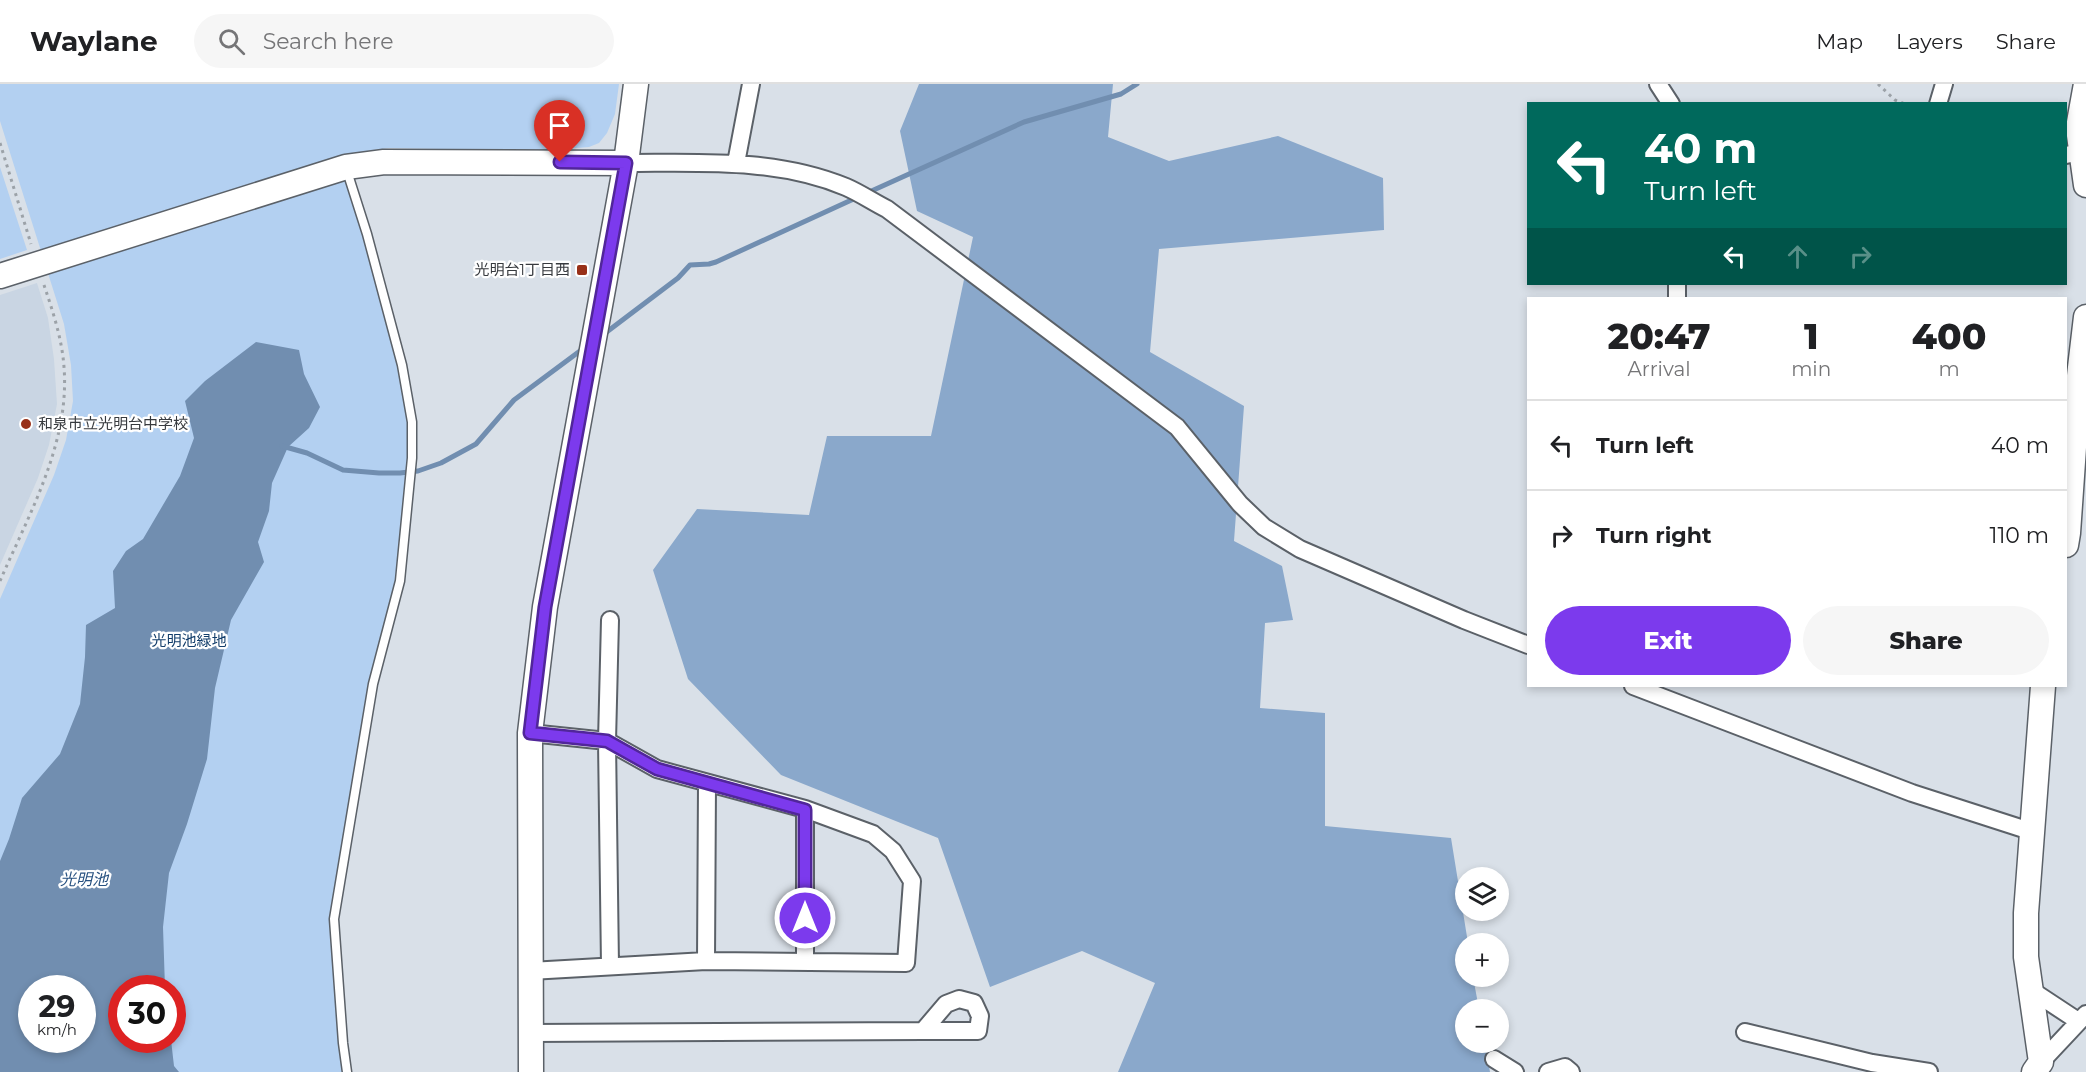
<!DOCTYPE html>
<html lang="en">
<head>
<meta charset="utf-8">
<style>
  :root { --surface:#fff; --page:#f6f6f6; --text:#202124; --muted:#757577; --line:#e0e0e0; --accent:#7c3aed }
  body { margin:0; font-family:Montserrat,"Noto Sans JP",sans-serif; background:var(--page); color:var(--text); height:100vh; display:flex; flex-direction:column; font-size:22px; white-space:nowrap }
  * { box-sizing:border-box; margin:0 }
  p { font-size:20px; color:var(--muted) }
  .icon { flex:none; width:33px; height:33px; fill:none; stroke:currentColor; stroke-width:2; stroke-linecap:round; stroke-linejoin:round }
  .map { position:relative; flex:1; overflow:hidden }
  .panel { position:absolute; left:1527px; top:213px; width:540px; height:390px; display:flex; flex-direction:column; background:var(--surface); border-radius:0px; box-shadow:0 3px 9px #0003 }
  .panel>* { flex:none }
  .top-card { position:absolute; left:1527px; top:18px; width:540px; height:183px; border-radius:0px; box-shadow:0 3px 9px #0003; background:#00695c; color:#fff; overflow:hidden }
  .buttons { position:absolute; left:1455px; top:783px; display:grid; gap:12px }
  .buttons a { display:grid; place-items:center; width:54px; height:54px; border-radius:50%; background:var(--surface); box-shadow:0 3px 9px #0003; font-size:30px }
  .speed { position:absolute; left:18px; top:891px; display:flex; gap:12px; font-size:30px; font-weight:700; text-align:center }
  .speed>* { display:grid; place-content:center; width:78px; height:78px; border-radius:50%; background:var(--surface); box-shadow:0 3px 9px #0003; line-height:1 }
  .speed small { font-size:15px; font-weight:400 }
  .speed .limit { border:9px solid #d22; background:#fff; color:#111 }
  .pin { position:absolute; display:grid; place-items:center; width:51px; height:51px; color:#fff; margin:-62px -26px; border-radius:50% 50% 50% 0; rotate:-45deg; box-shadow:0 0 6px #0007 }
  .pin .icon { rotate:45deg }
  .me { position:absolute; width:66px; margin:-33px; rotate:0deg; stroke-linejoin:round; filter:drop-shadow(0 0 4px #0008) }
  .turn { display:flex; align-items:center; gap:21px; height:126px; padding:0 18px; font-size:27px }
  .turn .icon { width:78px; height:78px; stroke-width:2.5 }
  .turn b { display:block; font-size:42px; line-height:51px }
  .lanes { display:flex; align-items:center; height:57px; padding:0 18px; background:#0003; justify-content:center; gap:30px; direction:ltr }
  .lanes .off { opacity:.35 }
  .eta { display:flex; justify-content:space-evenly; align-items:center; height:102px; text-align:center }
  .eta b { font-size:36px; font-weight:800; line-height:42px }
  .cta { display:flex; gap:12px; margin-top:auto; padding:12px 18px }
  .cta a { flex:1; height:69px; border-radius:36px; background:var(--accent); color:#fff; font-size:24px; font-weight:800; line-height:69px; text-align:center }
  .cta a+a { background:var(--page); color:var(--text) }
  ul { padding:0; list-style:none }
  li { display:flex; align-items:center; gap:18px; height:90px; padding:0 18px; border-top:2px solid var(--line) }
  li div { flex:1 }
  li b { display:block; font-size:22px }
  li em { font-style:normal }
  header { display:flex; align-items:center; gap:36px; box-sizing:border-box; height:84px; padding:0 30px; background:var(--surface); border-bottom:2px solid var(--line) }
  header strong { font-size:28px }
  nav { display:flex; gap:33px; margin-inline-start:auto; font-size:21px }
  .search { width:420px; height:54px; background:var(--page); display:flex; align-items:center; gap:15px; box-sizing:border-box; padding:0 21px; border-radius:33px; color:var(--muted); font-size:22px }
  .map>svg:first-child { display:block }
</style>
</head>
<body>
<header>
<strong>Waylane</strong>
<div class="search"><svg class="icon" aria-label="search" viewBox="0 0 24 24"><circle cx="10" cy="10" r="6"/><path d="M15 15l6 6"/></svg>Search here</div>
<nav><a>Map</a><a>Layers</a><a>Share</a></nav>
</header>
<div class="map">
<svg width="2086" height="988" viewBox="0 0 2086 988">
  <rect width="100%" height="100%" fill="#d9e0e8"/>
  <!-- built -->
  <path fill="#c9d5e3" d="M37,199L48,234L54,275L57,320L49,361L38,394L0,481V211Z"/>
  <!-- green -->
  <path fill="#b3d0f1" fill-rule="evenodd" d="M0,0H619L615,30L607,49L599,59L589,63L538,67L389,64L367,67L342,73L367,150L412,338L400,497L373,600L334,835L347,988H0V515L54,391L66,356L73,317L71,281L64,240L0,37ZM32,904H82V956H32ZM122,904H172V956H122Z
    M0,83L27,166L0,175Z"/>
  <!-- forest -->
  <path fill="#8aa8cb" d="M919,0H1113L1108,53L1169,77L1278,52L1383,94L1384,146L1159,165L1150,268L1244,322L1234,457L1282,482L1293,536L1265,539L1260,624L1325,629V742L1451,754L1468,859L1466,860V892L1473,893L1479,925L1466,926V958L1485,959L1490,988H1118L1155,899L1082,867L990,903L938,754L781,691L688,595L653,486L697,425L809,431L827,352H931L973,153L917,127L900,47Z"/>
  <!-- water -->
  <path fill="#718eb0" fill-rule="evenodd" d="M256,258L299,266L304,290L320,323L309,344L288,363L272,399L269,427L258,458L264,478L231,536L215,604L207,675L187,740L169,789L163,843L165,904H122V956H171L174,982L179,988H0V777L9,755L22,714L60,670L80,620L85,573L86,541L115,524L113,487L126,467L143,455L180,392L194,354L185,317L205,297ZM32,904H82V956H32Z"/>
  <g fill="none" stroke-linecap="round" stroke-linejoin="round">
    <!-- stream -->
    <path stroke="#718eb0" stroke-width="5" d="M867,109L1024,38L1121,10L1137,0
      M604,250L678,194L690,181L709,180L716,178L858,113
      M282,362L307,369L343,386L379,389H400L418,387L441,379L476,360L514,316L584,264"/>
    <!-- lane casing -->
    <g stroke="#5b6168" stroke-width="11">
      <path id="lane" d="M346,84L367,150L402,281L412,338V374L400,497L373,600L334,835L343,959L347,988"/>
    </g>
    <!-- street casing -->
    <g stroke="#5b6168" stroke-width="20">
      <path id="street" d="M1658,0L1671,20
        M1938,20L1944,0
        M2066,71L2080,68
        M626,79C700,79 776,74 846,103C860,109 873,118 887,125L1177,343L1240,420L1264,443L1300,465L1464,536L1528,561
        M736,79L751,0
        M1677,200V214
        M1633,602L1912,709L2033,748
        M530,649L607,657L657,685L805,725L873,750L893,767L912,797L906,879L706,877L530,887
        M805,725V878
        M706,877L707,700
        M610,882L607,657L610,536
        M2031,906L2078,937
        M1745,948L1872,979L1929,988
        M531,949L923,947L946,920L959,915L974,919L980,932L978,947H923
        M1494,975L1515,988
        M2041,978L2086,930
        M1548,988L1565,983L1571,988"/>
    </g>
    <!-- secondary casing -->
    <g stroke="#5b6168" stroke-width="27">
      <path id="secondary" d="M2086,0L2078,44L2086,101
        M0,192L346,83L384,78L626,79
        M2066,461L2068,449L2079,292L2086,233
        M531,988L530,649L545,523L626,79L636,0
        M2034,988L2041,978L2026,873V829L2043,602"/>
    </g>
    <!-- path -->
    <path stroke="#9ca2a8" stroke-width="3" stroke-dasharray="3 4.5" stroke-linecap="butt" d="M1878,0L1895,16L1905,20
      M0,59L31,160
      M0,497C29,430 70,359 64,283C62,254 52,225 43,198"/>
    <!-- lane -->
    <use href="#lane" stroke="#fff" stroke-width="8"/>
    <!-- street -->
    <use href="#street" stroke="#fff" stroke-width="16"/>
    <!-- secondary -->
    <use href="#secondary" stroke="#fff" stroke-width="24"/>
  </g>
  <g fill="none" stroke-linecap="round" stroke-linejoin="round">
    <!-- route casing -->
    <g stroke="#51269a" stroke-width="15">
      <path id="route" d="M560,78L626,79L545,523L530,649L607,657L657,685L805,726V834"/>
    </g>
    <!-- route -->
    <use href="#route" stroke="#7c3aed" stroke-width="10"/>
  </g>
  <!-- markers -->
  <g fill="#983018" stroke="#fff" stroke-width="2">
    <rect x="576" y="180" width="12" height="12" rx="3"/>
    <circle cx="26" cy="340" r="6"/>
  </g>
  <g text-anchor="middle" stroke-width="4.5" stroke-linejoin="round" paint-order="stroke">
    <!-- poi labels -->
    <g font-size="15" fill="#373a3e" stroke="#fff" text-anchor="end">
      <text x="570" y="191">光明台1丁目西</text>
      <text x="38" y="345" text-anchor="start">和泉市立光明台中学校</text>
    </g>
    <!-- park labels -->
    <g font-size="15" fill="#133e6b" stroke="#fff">
      <text x="189" y="562">光明池緑地</text>
    </g>
    <!-- water labels -->
    <g font-size="16" font-style="italic" fill="#275180" stroke="#fff">
      <text x="84" y="801">光明池</text>
    </g>
  </g>
</svg>
<div class="buttons">
<a><svg class="icon" aria-label="layers" viewBox="0 0 24 24"><path d="M12 4l9 5-9 5-9-5zM3 14l9 5 9-5"/></svg></a>
<a>+</a>
<a>−</a>
</div>
<div class="speed"><div>29<small>km/h</small></div><div class="limit">30</div></div>
<div class="pin" style="left:560px;top:78px;background:#d93025"><svg class="icon" aria-label="arrive" viewBox="0 0 24 24"><path d="M6 21V4h12l-3 4 3 4H6"/></svg></div>
<svg class="me" style="left:805px;top:834px" viewBox="-20 -20 40 40"><circle r="17" fill="#7c3aed" stroke="#fff" stroke-width="3"/><path d="M0-11L8 9 0 5-8 9z" fill="#fff"/></svg>
<div class="top-card">
<div class="turn"><svg class="icon" aria-label="left" viewBox="0 0 24 24"><path d="M17 20v-9H6M10 6l-5 5 5 5"/></svg><div><b>40 m</b>Turn left</div></div>
<div class="lanes"><svg class="icon" aria-label="left" viewBox="0 0 24 24"><path d="M17 20v-9H6M10 6l-5 5 5 5"/></svg><svg class="icon off" aria-label="ahead" viewBox="0 0 24 24"><path d="M12 20V5M6 11l6-6 6 6"/></svg><svg class="icon off" aria-label="right" viewBox="0 0 24 24"><path d="M7 20v-9h11M14 6l5 5-5 5"/></svg></div>
</div>
<section class="panel">
<div class="eta">
<div><b>20:47</b><p>Arrival</p></div>
<div><b>1</b><p>min</p></div>
<div><b>400</b><p>m</p></div>
</div>
<ul>
<li><svg class="icon" aria-label="left" viewBox="0 0 24 24"><path d="M17 20v-9H6M10 6l-5 5 5 5"/></svg><div><b>Turn left</b></div><em>40 m</em></li>
<li><svg class="icon" aria-label="right" viewBox="0 0 24 24"><path d="M7 20v-9h11M14 6l5 5-5 5"/></svg><div><b>Turn right</b></div><em>110 m</em></li>
</ul>
<div class="cta"><a>Exit</a><a>Share</a></div>
</section>
</div>
</body>
</html>
